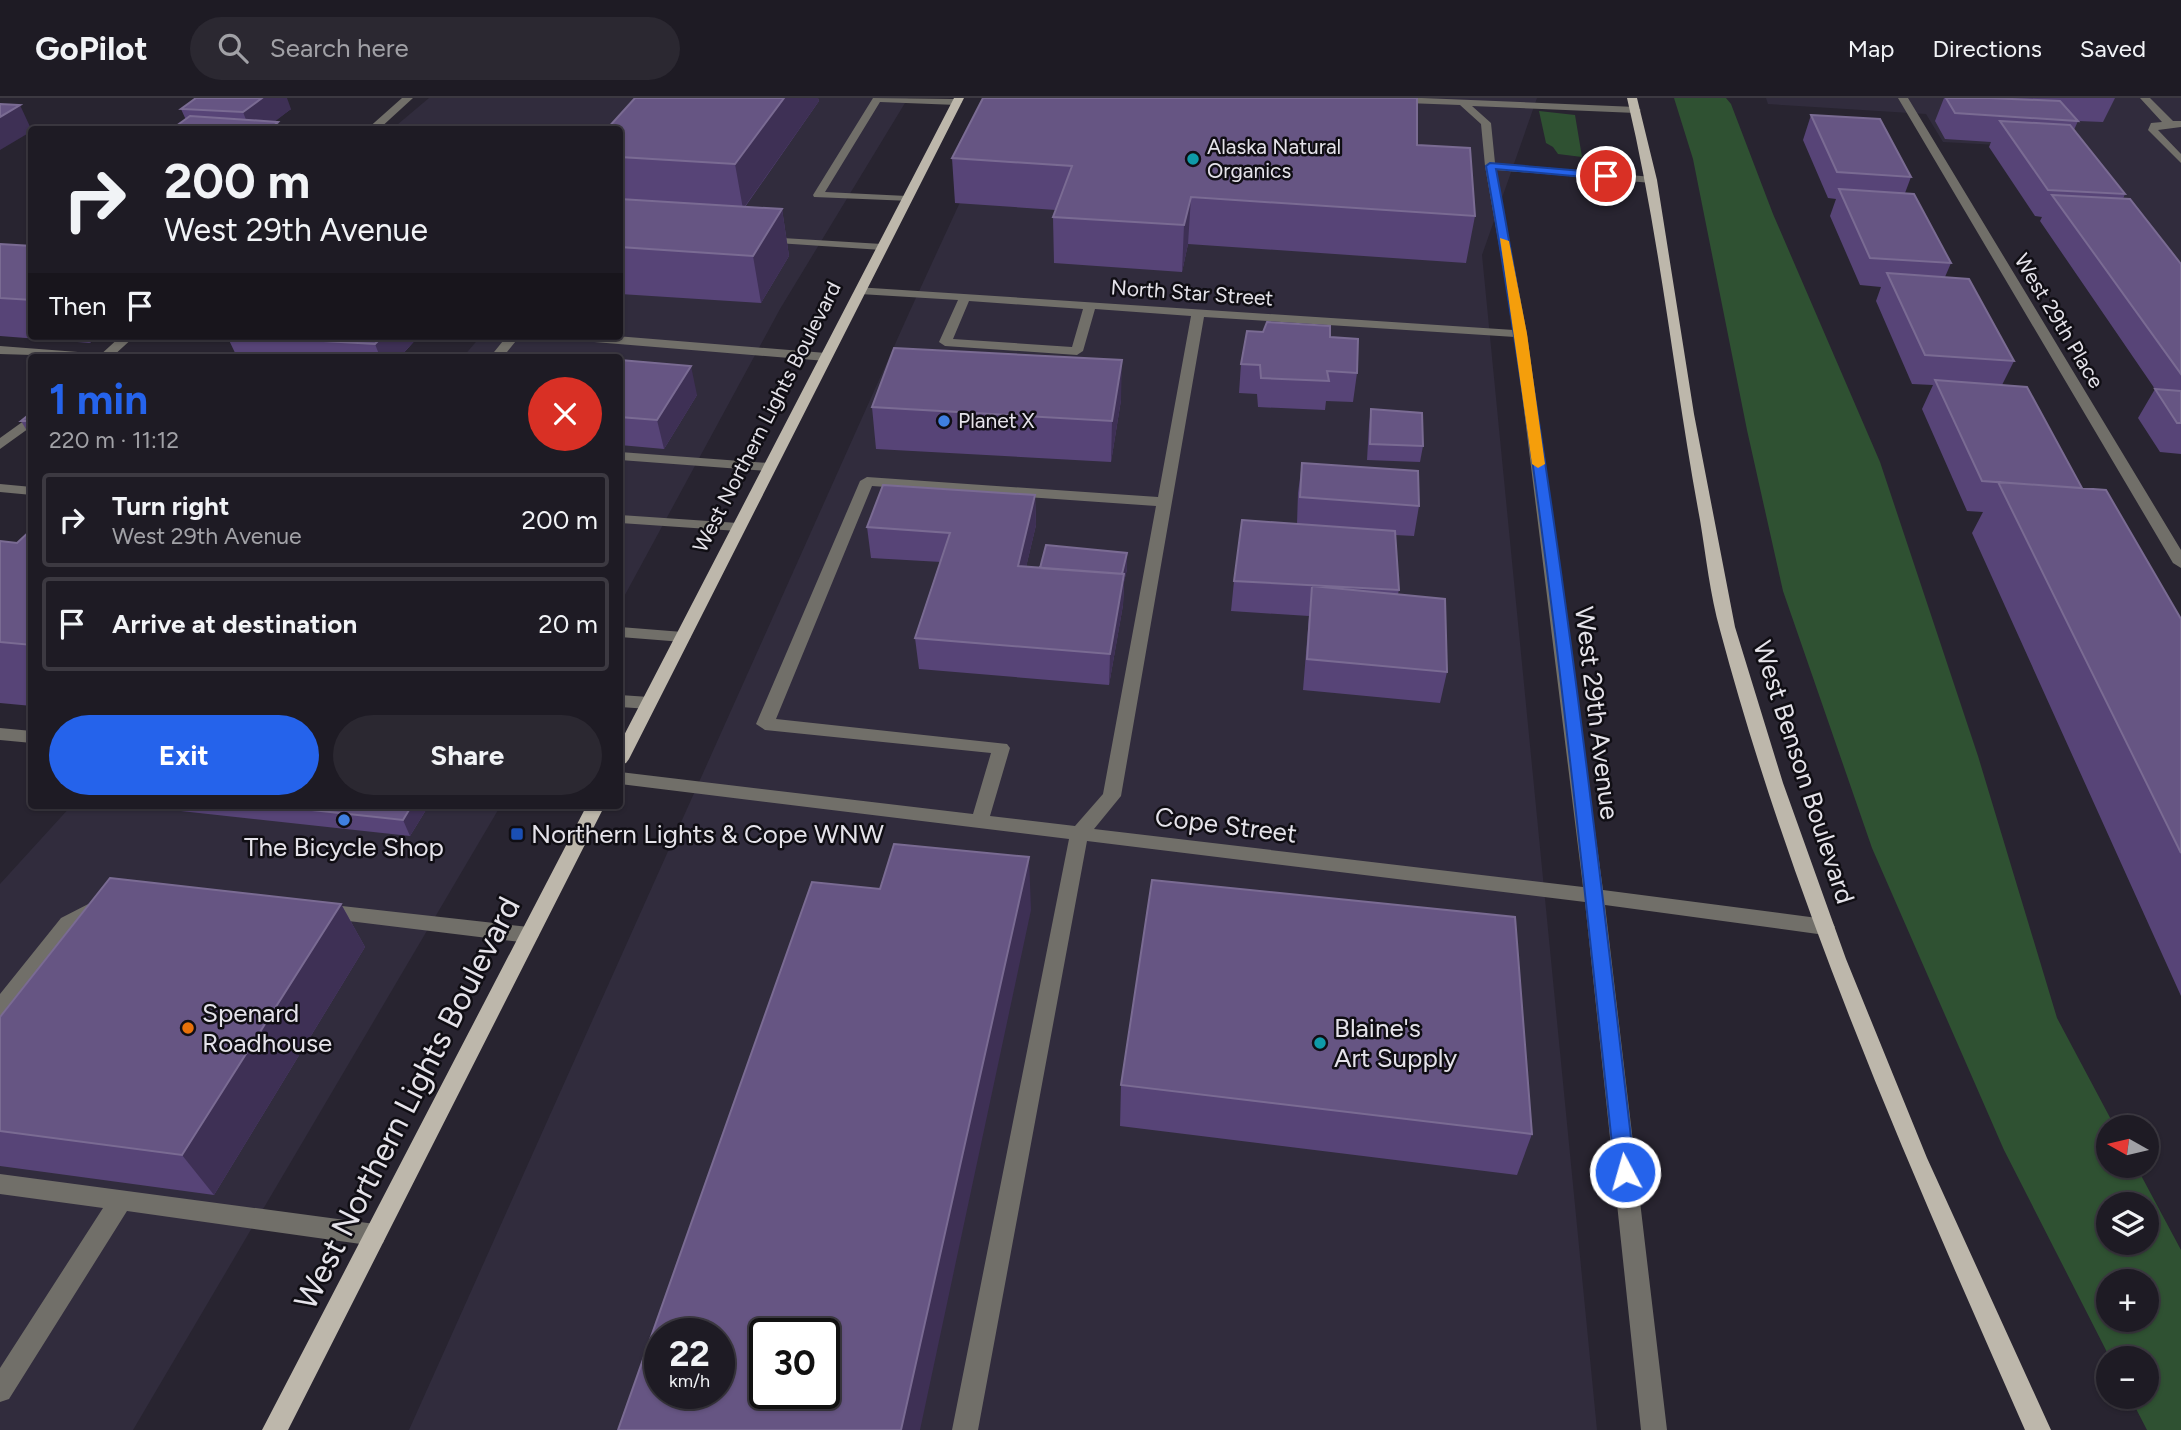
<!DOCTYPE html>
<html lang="en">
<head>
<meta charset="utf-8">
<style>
  :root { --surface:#1e1b24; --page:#2b2831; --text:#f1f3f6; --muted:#a1a1a6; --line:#3c3941; --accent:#2563eb }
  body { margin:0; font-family:Figtree,sans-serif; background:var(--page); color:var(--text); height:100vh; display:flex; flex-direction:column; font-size:26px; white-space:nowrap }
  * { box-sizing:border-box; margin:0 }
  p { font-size:23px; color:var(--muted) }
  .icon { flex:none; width:38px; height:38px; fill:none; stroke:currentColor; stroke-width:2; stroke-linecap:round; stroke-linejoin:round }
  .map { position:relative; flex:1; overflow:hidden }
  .side { position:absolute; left:28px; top:256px; width:595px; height:455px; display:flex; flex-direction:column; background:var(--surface); border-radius:7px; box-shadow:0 2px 5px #0004,0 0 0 2px var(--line) }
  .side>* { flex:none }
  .banner { position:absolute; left:28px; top:28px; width:595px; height:214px; border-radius:7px; box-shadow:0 2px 5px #0004,0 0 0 2px var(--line); background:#1e1b24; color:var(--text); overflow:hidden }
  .needle { width:46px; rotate:278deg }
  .fabs { position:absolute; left:2096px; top:1017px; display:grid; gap:14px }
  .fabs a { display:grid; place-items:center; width:63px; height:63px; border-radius:50%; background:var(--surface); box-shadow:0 2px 5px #0004,0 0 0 2px var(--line); font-size:35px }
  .speed { position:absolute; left:644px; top:1220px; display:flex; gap:14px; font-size:35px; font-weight:700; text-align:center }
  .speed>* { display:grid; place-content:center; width:91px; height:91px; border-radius:50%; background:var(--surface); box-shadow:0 2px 5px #0004,0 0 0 2px var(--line); line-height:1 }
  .speed small { font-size:18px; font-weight:400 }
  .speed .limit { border:4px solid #111; border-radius:10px; background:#fff; color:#111 }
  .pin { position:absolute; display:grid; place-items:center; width:60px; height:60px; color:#fff; margin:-30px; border:4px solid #fff; border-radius:50%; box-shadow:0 2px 7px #0007 }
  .me { position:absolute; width:77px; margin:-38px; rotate:354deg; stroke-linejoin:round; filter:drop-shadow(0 0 5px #0008) }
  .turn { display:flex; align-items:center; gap:24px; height:147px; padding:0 21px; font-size:32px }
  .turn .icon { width:91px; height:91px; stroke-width:2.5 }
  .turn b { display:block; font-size:49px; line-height:60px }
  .then { display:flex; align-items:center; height:66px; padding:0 21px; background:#0003; gap:14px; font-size:26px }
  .round { display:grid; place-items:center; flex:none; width:74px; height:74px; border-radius:37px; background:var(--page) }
  .summary { display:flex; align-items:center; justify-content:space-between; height:119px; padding:0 21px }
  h1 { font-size:42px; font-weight:700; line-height:52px; color:var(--accent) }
  .primary-button { display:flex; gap:14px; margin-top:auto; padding:14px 21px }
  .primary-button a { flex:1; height:80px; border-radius:42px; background:var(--accent); color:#fff; font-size:28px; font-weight:700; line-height:80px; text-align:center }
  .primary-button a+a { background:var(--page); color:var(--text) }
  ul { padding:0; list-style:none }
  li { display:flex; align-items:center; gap:21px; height:94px; margin:0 14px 10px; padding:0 7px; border:4px solid var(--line); border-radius:7px }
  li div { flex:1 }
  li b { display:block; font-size:26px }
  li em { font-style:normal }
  header { display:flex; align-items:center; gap:42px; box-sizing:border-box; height:98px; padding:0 35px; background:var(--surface); border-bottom:2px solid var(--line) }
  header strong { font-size:33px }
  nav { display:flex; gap:38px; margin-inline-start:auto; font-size:24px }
  .search { width:490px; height:63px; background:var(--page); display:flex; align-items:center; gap:18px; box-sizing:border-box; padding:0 24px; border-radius:38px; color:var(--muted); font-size:26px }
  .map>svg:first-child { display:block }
</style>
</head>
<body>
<header>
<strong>GoPilot</strong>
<div class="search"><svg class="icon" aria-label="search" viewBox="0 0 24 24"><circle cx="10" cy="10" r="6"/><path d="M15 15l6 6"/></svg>Search here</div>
<nav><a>Map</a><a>Directions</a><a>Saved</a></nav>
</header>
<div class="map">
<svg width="2181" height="1332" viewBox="0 0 2181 1332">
  <rect width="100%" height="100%" fill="#282430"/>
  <!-- built -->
  <path fill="#312c3d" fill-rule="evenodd" d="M429,0H908L780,211L620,506V259H463L481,238H620V32H391Z
    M1008,0H1537L1482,157L1597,1332H409L909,215ZM660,1236H719V1295H660ZM765,1236H824V1295H765Z
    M1766,0H2181V179L2068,51L1943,44L1926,16L1768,6Z
    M72,707H501L133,1332H0V786Z"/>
  <!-- green -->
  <path fill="#2f5132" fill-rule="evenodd" d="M1674,0H1726L1731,6L1773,116L1880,364L1978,658L2057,920L2115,1029H2109V1068H2136L2181,1152V1332H2147L2130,1299L2147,1298V1260H2110L2004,1052L1872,750L1783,493L1747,332L1693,61ZM2109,1106H2147V1144H2109ZM2109,1183H2147V1222H2109Z
    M1539,13L1575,17L1582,59L1558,56L1553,49L1546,45Z"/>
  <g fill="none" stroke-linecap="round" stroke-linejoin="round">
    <!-- minor -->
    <path fill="#716f69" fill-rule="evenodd" d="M402,0H413L378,32H366Z
      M873,0L957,1L962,4L957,7L880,4L825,94L907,98L912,101L911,103L814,99L813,97Z
      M1348,0H1422L1636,9L1641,12L1636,15L1472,8L1491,25L1495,65L1652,79L1657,82L1652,85L1496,72L1527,236L1603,792L1825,821L1832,824L1835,829L1832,834L1825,837L1605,807L1667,1332H1641L1585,804L1087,743L978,1332H952L1069,741L620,686V674L973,716L991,655L765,632L756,626L860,383L867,379L1158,399L1191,218L1095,211L1083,253L1077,257L945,248L939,244L958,202L860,196L856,195V189L1514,232L1485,68L1481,26L1460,7L1353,3ZM969,203L1083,211L1072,249L953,241ZM1204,219L1515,239L1583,789L1094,731L1121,698ZM872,388L1156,408L1103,696L1075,728L990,718L1010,650L1007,646L776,621Z
      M1898,0H1908L2181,452V470L2173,465Z
      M2140,0H2150L2173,23H2181V29L2158,32L2181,56V65L2148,32L2151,25L2162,24Z
      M766,139L882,146L888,149L882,152L762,144V140Z
      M121,238H135L112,259H98Z
      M507,238H520L503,259H490Z
      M564,238H616L826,255L832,259L826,263L570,242Z
      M0,248L91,255L97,259L0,256Z
      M32,317V328L0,351V340Z
      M620,354L769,365L776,369L769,373L620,362Z
      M0,386L32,389V397L0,394Z
      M620,417L738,425L745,429L738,433L620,425Z
      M620,529L683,534L691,539L683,544L620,539Z
      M620,597L649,599L657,605L649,611L620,609Z
      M0,630L32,633V645L0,642Z
      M100,800L107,802L110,807L107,812L75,830L7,917L0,919V896L61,820Z
      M324,806L529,829L536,832L539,837L536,842L529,845L324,820L317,818L314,813L317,808Z
      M0,1076L375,1126L383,1129L386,1137L383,1145L375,1148L127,1113L9,1301L0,1304V1270L103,1110L0,1096Z"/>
    <!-- major -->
    <path fill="#bdb7ab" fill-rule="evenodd" d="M954,0H964L629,661L626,665L620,667V645Z
      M1627,0H1637L1657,82L1694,316L1735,529L1783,685L1846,861L1927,1060L2051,1332H2025C1910,1071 1794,809 1720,532C1710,497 1706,458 1700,422C1674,282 1660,139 1627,0Z
      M587,707H605L288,1332H262Z"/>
  </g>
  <!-- wall -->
  <path fill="#574477" d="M635,0H818L819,3L745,109L782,111L789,158L761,205L620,196V32Z
    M1944,0H2115L2103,24L2078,23L2074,32L2125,96L2123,101L2181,166V356L2160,354L2138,320L2155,291L2040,123L2042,119L2035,118L1989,49L1991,44L1945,41L1935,23Z
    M181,11H291L273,24L281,32H173L186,22Z
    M1811,17L1911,79L1905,95L1951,165L1945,179L2014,263L2002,287L2181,521V898L1972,435L1983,414L1967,413L1922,311L1933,287L1912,286L1876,203L1881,189L1860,187L1830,118L1836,101L1828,100L1803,42Z
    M1417,47L1475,118L1466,165L1188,146L1182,174L1054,165L1053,119L1056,112L955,105L952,60Z
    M0,146L32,148V238H98L90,245L0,238Z
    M227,238H418V239L400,259H237Z
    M1330,239L1357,275L1353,304L1326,303L1325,312L1258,309L1257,296L1239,295L1241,266Z
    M620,262L697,297L664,351L620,347Z
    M1121,302L1111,364L876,351L872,309Z
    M1371,311L1423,348L1420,364L1367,362L1369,327Z
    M32,314V341L21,323Z
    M1302,365L1419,408L1414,438L1395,437L1399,492L1398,496L1447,574L1440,605L1303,592L1309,518L1231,513L1234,483L1297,426L1298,395Z
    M1035,397L1036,427L1026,469L1040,470L1127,455V471L1124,484L1123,507L1109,587L919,571L915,540L941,464L871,460L867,429Z
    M32,431V608L0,605V443L17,445Z
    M126,707H429L410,738Z
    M341,806L365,849L214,1097L0,1068V919Z
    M1121,987L1532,1036L1517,1077L1120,1028Z"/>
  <!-- shaded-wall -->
  <path fill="#3e3055" d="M262,0H287L291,11L264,32H250L243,14Z
    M784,0H818L819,3L743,111L735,66Z
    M20,7L32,33L0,52V19Z
    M278,24L281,32H269Z
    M1191,99L1188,146L1182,174L1184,127Z
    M782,111L789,158L761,205L753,158Z
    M87,238H98L90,245Z
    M383,238H418V239L400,259H380L375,246Z
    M1122,262L1121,302L1111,364L1112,323Z
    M691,268L697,297L664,351L657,322Z
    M1035,397L1036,427L1019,499L1018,468Z
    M1127,455V471L1124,484L1123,507L1109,587L1110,556L1119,490Z
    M412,707H429L410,738L403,722Z
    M1029,759L1031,812L920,1332H901Z
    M341,806L365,849L214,1097L182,1057Z"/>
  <!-- building -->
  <path fill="#665583" stroke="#7a6b93" stroke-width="2" fill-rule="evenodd" d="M196,0H262L243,14L181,11Z
    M635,0H784L735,66L620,59V32H606Z
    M983,0H1417V47L1470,50L1475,118L1191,99L1184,127L1053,119L1072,68L952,60Z
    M1946,0H1989L2060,3L2078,23L1955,15Z
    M0,6L20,7L0,19Z
    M1811,17L1880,21L1911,79L1837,74Z
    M190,18L278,24L269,32L172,31Z
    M2000,23L2070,27L2125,96L2048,92Z
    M1839,91L1914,96L1951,165L1870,160Z
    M2052,97L2130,101L2181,166V276Z
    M620,101L782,111L753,158L620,149Z
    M0,146L32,148V202L0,200Z
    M1887,175L1969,181L2014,263L1925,257Z
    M1267,224L1330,228V239L1358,241L1357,275L1327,273L1329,283L1261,280L1260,267L1241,266L1247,233L1263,234Z
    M238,238H383L375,246Z
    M894,250L1122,262L1112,323L872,309Z
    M524,255L575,259H521Z
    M620,262L691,268L657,322L620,319Z
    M1935,282L2027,289L2082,390L1982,383Z
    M2155,291L2181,293V325H2177Z
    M1371,311L1422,315L1423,348L1370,346Z
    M32,314V323H21Z
    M1302,365L1418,373L1419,408L1300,399Z
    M1998,384L2106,392L2181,521V755Z
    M883,387L1035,397L1018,468L1124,476L1110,556L915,540L950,435L867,429Z
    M1242,422L1395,433L1399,492L1234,483Z
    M32,431V547L0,544V443L17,445Z
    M1046,447L1127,455L1122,476L1040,470Z
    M1312,488L1445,501L1447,574L1307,561Z
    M266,707H412L403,722Z
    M894,746L1029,759L901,1332H618L812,784L880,791ZM660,1236H719V1295H660ZM765,1236H824V1295H765Z
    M110,780L341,806L182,1057L0,1033V919Z
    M1152,782L1515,819L1532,1036L1121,987Z"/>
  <!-- route -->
  <path fill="#2563eb" stroke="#184099" stroke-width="2" d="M1490,65L1606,75L1611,78L1606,81L1496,71C1558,402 1596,739 1635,1074L1632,1080L1625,1083L1618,1080L1615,1074C1579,738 1545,400 1486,68Z"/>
  <!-- slow -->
  <path fill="#f59e0b" d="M1500,140L1509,143L1527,236L1545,366L1538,370L1532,366Z"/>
  <!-- markers -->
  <g fill="#0f9aa8" stroke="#100e14" stroke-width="2.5">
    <circle cx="1193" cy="61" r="7"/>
    <circle cx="1320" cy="945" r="7"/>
  </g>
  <g fill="#3f7fe0" stroke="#100e14" stroke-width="2.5">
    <circle cx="944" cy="323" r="7"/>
    <circle cx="344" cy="722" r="7"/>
  </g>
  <rect fill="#1a4fb4" stroke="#100e14" stroke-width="2.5" x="510" y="729" width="14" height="14" rx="3.5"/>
  <circle fill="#e8710a" stroke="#100e14" stroke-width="2.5" cx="188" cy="930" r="7"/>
  <g text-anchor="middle" stroke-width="5" stroke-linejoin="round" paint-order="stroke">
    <!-- far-poi labels -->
    <g font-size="21" fill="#e5e3ea" stroke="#100e14" text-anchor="start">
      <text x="1207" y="56">Alaska Natural<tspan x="1207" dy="24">Organics</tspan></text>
      <text x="958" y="330">Planet X</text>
    </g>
    <!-- far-street labels -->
    <g font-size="21" fill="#e5e3ea" stroke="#100e14">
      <text transform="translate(1192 195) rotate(4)" y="7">North Star Street</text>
      <text transform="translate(2059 223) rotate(59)" y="7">West 29th Place</text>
      <text transform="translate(767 319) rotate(-63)" y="7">West Northern Lights Boulevard</text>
    </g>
    <!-- street labels -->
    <g font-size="26" fill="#e5e3ea" stroke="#100e14">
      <text transform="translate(1597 615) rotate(83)" y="9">West 29th Avenue</text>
      <text transform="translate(1804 674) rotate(72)" y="9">West Benson Boulevard</text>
      <text transform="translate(1226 727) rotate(7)" y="9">Cope Street</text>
    </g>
    <!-- poi labels -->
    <g font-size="26" fill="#e5e3ea" stroke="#100e14" text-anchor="start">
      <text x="531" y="745">Northern Lights &amp; Cope WNW</text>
      <text x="344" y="758" text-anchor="middle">The Bicycle Shop</text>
      <text x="202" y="924">Spenard<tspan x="202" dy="30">Roadhouse</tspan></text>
      <text x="1334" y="939">Blaine's<tspan x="1334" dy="30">Art Supply</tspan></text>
    </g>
    <!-- near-street labels -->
    <g font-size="32" fill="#e5e3ea" stroke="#100e14">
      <text transform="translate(407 1005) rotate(-63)" y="11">West Northern Lights Boulevard</text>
    </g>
  </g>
</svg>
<div class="fabs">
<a><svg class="needle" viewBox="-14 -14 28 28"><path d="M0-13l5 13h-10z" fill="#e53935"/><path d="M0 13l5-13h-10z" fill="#a1a1a6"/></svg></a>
<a><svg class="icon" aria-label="layers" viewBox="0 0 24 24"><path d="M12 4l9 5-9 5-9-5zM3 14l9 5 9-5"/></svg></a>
<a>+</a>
<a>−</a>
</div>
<div class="speed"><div>22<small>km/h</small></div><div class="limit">30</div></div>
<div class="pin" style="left:1606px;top:78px;background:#d93025"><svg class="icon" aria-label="arrive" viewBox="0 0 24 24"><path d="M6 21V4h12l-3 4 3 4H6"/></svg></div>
<svg class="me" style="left:1625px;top:1074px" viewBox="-20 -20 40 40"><circle r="17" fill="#2563eb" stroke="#fff" stroke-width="3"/><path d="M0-11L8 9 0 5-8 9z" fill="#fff"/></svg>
<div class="banner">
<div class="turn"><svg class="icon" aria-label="right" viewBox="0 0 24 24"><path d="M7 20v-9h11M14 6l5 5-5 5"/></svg><div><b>200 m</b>West 29th Avenue</div></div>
<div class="then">Then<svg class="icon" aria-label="arrive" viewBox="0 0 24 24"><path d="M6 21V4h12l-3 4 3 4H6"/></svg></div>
</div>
<section class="side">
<div class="summary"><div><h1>1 min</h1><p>220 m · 11:12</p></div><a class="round" style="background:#d93025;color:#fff"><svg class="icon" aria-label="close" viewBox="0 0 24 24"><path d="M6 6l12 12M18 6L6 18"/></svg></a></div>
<ul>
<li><svg class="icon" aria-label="right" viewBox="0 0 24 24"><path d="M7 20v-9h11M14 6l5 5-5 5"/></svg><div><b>Turn right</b><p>West 29th Avenue</p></div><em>200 m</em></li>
<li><svg class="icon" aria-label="arrive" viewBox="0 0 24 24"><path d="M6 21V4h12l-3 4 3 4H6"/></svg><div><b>Arrive at destination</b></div><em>20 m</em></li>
</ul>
<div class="primary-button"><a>Exit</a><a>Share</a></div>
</section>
</div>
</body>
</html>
